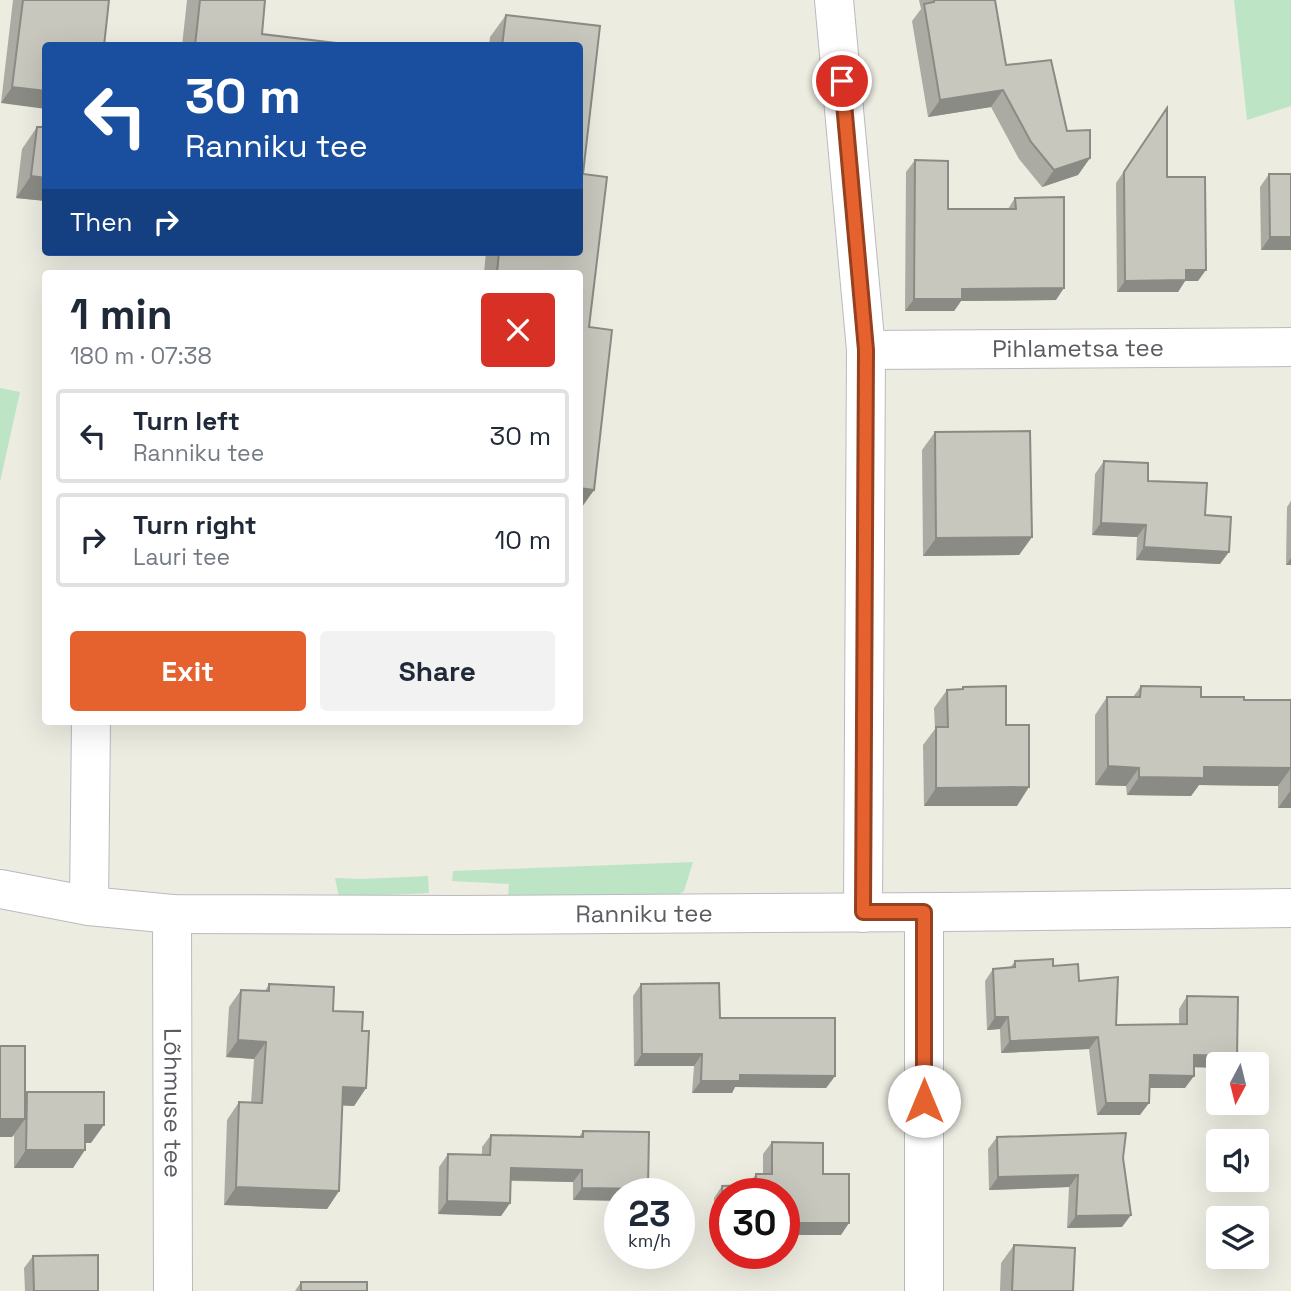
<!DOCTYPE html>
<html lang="en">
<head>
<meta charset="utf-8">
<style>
  :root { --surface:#fff; --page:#f2f2f3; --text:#1f2937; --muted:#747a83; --line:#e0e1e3; --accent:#e5622f }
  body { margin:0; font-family:"Space Grotesk",sans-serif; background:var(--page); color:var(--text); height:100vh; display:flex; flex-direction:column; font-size:26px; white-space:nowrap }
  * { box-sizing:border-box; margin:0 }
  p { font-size:23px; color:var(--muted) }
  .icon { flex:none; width:38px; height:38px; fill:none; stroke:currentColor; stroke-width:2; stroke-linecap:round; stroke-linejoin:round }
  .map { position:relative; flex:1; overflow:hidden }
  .drawer { position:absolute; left:42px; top:270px; width:541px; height:455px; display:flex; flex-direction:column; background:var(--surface); border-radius:7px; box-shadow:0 7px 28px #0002 }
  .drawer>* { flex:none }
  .top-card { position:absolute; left:42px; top:42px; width:541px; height:214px; border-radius:7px; box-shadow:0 7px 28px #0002; background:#1a4fa0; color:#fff; overflow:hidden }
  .needle { width:46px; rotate:187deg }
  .tools { position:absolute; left:1206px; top:1052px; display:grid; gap:14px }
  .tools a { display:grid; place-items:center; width:63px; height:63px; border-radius:7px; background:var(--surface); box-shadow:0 7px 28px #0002; font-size:35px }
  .speed { position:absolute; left:604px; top:1178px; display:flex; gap:14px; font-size:35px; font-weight:700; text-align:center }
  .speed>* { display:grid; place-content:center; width:91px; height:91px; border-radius:50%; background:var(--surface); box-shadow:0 7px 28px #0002; line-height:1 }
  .speed small { font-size:18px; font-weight:400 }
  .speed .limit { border:10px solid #d22; background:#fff; color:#111 }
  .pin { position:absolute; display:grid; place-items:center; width:60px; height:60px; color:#fff; margin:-30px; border:4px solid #fff; border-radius:50%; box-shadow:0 2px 7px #0007 }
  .me { position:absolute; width:77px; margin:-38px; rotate:0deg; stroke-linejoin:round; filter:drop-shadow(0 0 5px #0008) }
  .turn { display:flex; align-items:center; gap:24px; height:147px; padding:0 28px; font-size:32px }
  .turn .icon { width:91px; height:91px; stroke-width:2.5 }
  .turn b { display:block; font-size:49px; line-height:60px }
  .then { display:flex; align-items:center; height:66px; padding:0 28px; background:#0003; gap:14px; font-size:26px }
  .round { display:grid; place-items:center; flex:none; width:74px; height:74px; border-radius:7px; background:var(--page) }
  .headline { display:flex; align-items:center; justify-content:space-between; height:119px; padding:0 28px }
  h1 { font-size:42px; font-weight:800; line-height:52px }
  .cta { display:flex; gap:14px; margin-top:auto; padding:14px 28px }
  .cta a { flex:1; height:80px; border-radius:7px; background:var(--accent); color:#fff; font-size:28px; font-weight:800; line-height:80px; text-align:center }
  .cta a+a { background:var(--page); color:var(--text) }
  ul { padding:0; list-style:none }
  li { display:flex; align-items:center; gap:21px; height:94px; margin:0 14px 10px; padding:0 14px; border:4px solid var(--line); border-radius:7px }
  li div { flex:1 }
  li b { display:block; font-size:26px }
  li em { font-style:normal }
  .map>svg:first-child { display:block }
</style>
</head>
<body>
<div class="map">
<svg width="1291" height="1291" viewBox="0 0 1291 1291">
  <rect width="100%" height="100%" fill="#edece1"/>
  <!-- green -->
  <path fill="#bee4c6" d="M1234,0H1291V106L1247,120Z
    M0,388L20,392L0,482Z
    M693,862L684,891L664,903L508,895L509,884L452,881L453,871Z
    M428,876L429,893L339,897L335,878L362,879Z"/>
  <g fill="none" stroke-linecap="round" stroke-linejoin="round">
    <!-- minor casing -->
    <g stroke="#b9bac0" stroke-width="40">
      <g id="minor">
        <path d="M834,0L866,350L863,913"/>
        <path id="s1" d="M866,350L1291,347"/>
        <path id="s2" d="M0,889L89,906L172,914L455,915L942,912L1291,908"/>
        <path d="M89,906L91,721"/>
        <path id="s3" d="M172,914L173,1291"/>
        <path d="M924,1291V912"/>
      </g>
    </g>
    <!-- minor -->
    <use href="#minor" stroke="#fff" stroke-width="38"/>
  </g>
  <!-- wall -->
  <path fill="#ababa3" d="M13,0H109L1,103Z
    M187,0H265L262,34L361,46H182Z
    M919,0H995L1006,65L1090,158L1078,175L1042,187L1019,159L991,107L928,117L912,21L921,9Z
    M506,15L600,26L583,174L607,177L589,327L612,330L594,490L579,511V273H484L486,252H579V46H489L490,37Z
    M1167,108V177L1198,281H1185L1178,292H1117L1116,183Z
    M37,127H46V201L16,198L22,149Z
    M915,160L948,209H1008L1015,198L1056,300L961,301L954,311H905L906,172Z
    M1269,174L1291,250H1261L1260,187Z
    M935,432L1032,537L1019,555L923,556L922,450Z
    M1104,461L1148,481L1205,515L1220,564L1136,560L1137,537L1092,535L1095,474Z
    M1291,501V565H1286L1287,507Z
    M1141,686L1201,697L1244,700H1291V808H1278V786L1199,785L1191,796L1127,795L1126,786L1095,785V715L1107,697H1133Z
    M963,687L1006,725L1017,806H924L923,745L935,729L934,708L947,690L961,689Z
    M1015,961L1053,966L1079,981L1116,1025L1179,1024V1009L1187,996L1194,1067L1185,1088H1149L1140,1115H1097L1089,1049L1001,1053L1000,1029L987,1030L985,981L993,969L1010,968Z
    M269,984L333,1011L362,1031L366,1088L354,1106L342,1105L339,1191L327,1209L224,1205L227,1120L239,1102L251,1103L254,1059L226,1057L229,1007L241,990L265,991Z
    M641,984L720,1018L835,1076L826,1088L735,1087L732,1093H692L694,1066H634L633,996Z
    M27,1092L91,1143H85L73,1168H14V1135L12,1137L25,1095Z
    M583,1131L649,1132L573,1200V1182L511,1181L510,1203L501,1216L438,1214L439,1167L448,1154L482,1155V1147L491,1135L579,1137Z
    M997,1137L1123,1158L1122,1227L1067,1228L1069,1187L989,1190L988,1149Z
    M772,1142L823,1174L841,1235H714V1198L722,1186L748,1185L756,1174H763V1154Z
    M1014,1245L1073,1291H1000L1001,1263Z
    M33,1256L98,1291H25L24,1268Z
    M301,1282L367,1291H295Z"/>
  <!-- shaded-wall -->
  <path fill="#8b8b85" d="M12,87L46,91V109L1,103Z
    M1003,90L991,107L928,117L940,100Z
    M1090,158L1078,175L1042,187L1054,170Z
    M31,176L46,178V201L16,198Z
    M1270,237H1291V250H1261Z
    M371,252H395L393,254Z
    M1186,270H1206L1198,281H1185L1178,292H1117L1125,281Z
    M1064,288L1056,300L961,301L954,311H905L914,299L962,289Z
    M579,488L594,490L579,511Z
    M1101,523L1146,525L1137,537L1092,535Z
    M1032,537L1019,555L923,556L936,538Z
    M1144,547L1229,552L1220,564L1136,560Z
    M1291,558V565H1286Z
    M1108,766L1139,768L1126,786L1095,785Z
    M1204,767L1291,768L1278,786L1199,785L1191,796L1127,795L1139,777Z
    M1029,787L1017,806H924L936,788Z
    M1291,790V808H1278Z
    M995,1017H1008L1000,1029L987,1030Z
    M1098,1037L1089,1049L1001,1053L1010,1041Z
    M238,1040L266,1042L254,1059L226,1057Z
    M642,1054H702L694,1066H634Z
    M1194,1055L1237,1056L1231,1064H1218V1068L1186,1067Z
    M740,1075L835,1076L826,1088L735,1087L732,1093H692L701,1081Z
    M1150,1075L1194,1076L1185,1088H1141Z
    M343,1087L366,1088L354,1106L331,1105Z
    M1106,1103H1149L1140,1115H1097Z
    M0,1119H25L12,1137H0Z
    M85,1125H104L91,1143H73Z
    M26,1150H85L73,1168H14Z
    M511,1168L582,1170L573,1182L502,1180Z
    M1078,1175L1069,1187L989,1190L998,1177Z
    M236,1187L339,1191L327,1209L224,1205Z
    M582,1188L648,1189L644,1194H620V1201L573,1200Z
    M447,1201L510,1203L501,1216L438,1214Z
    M1131,1215L1122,1227L1067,1228L1076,1216Z
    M723,1223H724V1235H714Z
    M784,1223H849L841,1235H784Z"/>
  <!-- building -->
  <path fill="#c7c7be" stroke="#8b8b85" stroke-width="2" d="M23,0H109L104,46H46V91L12,87Z
    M200,0H265L262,34L361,46H195Z
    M934,0H995L1006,65L1051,60L1067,131L1090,130V158L1054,170L1031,142L1003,90L940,100L924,4L934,2Z
    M506,15L600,26L583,174L607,177L589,327L612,330L594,490L579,488V273H497L499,252H579V46H502Z
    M1167,108V177H1205L1206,270H1186V280L1125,281L1124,172Z
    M37,127H46V178L31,176Z
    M915,160L948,161V209H1016L1015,198L1064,197V288L962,289V299H914Z
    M1269,174H1291V237H1270Z
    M1030,431L1032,537L936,538L935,432Z
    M1104,461L1148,463V481L1207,483L1205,515L1231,517L1229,552L1144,547L1146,525L1101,523Z
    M1006,686V725H1029V787L936,788V727H948L947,690L963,689V687Z
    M1141,686L1201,687V697H1244V700H1291V790V768L1204,767V778L1139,777V768L1108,766L1107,697H1140Z
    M1053,959V966L1078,964L1079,981L1118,977L1116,1025L1187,1024V996L1238,997L1237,1056L1194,1055V1076L1150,1075L1149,1103H1106L1098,1037L1010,1041L1008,1017H995L993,969L1015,967V961Z
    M719,983L720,1018H835V1076L740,1075V1081H701L702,1054H642L641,984Z
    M269,984L334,987L333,1011L363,1012L362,1031H369L366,1088L343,1087L339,1191L236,1187L239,1102L262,1103L266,1042L238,1040L241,990L269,991Z
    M0,1046H25V1119H0Z
    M27,1092H104V1125H85V1150H26Z
    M583,1131L649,1132L648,1189L582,1188V1170L511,1168L510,1203L447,1201L448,1154L490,1155L491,1135L583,1137Z
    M1126,1133L1123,1158L1131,1215L1076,1216L1078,1175L998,1177L997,1137Z
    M772,1142L823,1143V1174H849V1223H784V1194H724V1223H723L722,1186L756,1185V1174H772Z
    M1014,1245L1075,1248L1073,1291H1012Z
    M98,1255V1291H34L33,1256Z
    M301,1282H367V1291H301Z"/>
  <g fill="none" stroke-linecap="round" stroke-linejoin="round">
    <!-- route casing -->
    <g stroke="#95401f" stroke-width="18">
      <path id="route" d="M842,81L866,350L863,912H924V1101"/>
    </g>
    <!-- route -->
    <use href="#route" stroke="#e5622f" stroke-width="12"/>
  </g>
  <g text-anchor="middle" stroke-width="7" stroke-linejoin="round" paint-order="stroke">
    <!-- street labels -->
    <g font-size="24" fill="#5a5c62" stroke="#fff">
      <text dy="8" stroke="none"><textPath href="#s1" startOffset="212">Pihlametsa tee</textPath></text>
      <text dy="8" stroke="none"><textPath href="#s2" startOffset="646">Ranniku tee</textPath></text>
      <text dy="8" stroke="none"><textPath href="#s3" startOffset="189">Lõhmuse tee</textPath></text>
    </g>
  </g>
</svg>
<div class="tools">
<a><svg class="needle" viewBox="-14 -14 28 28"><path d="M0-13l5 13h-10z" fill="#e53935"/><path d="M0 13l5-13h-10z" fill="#747a83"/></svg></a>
<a><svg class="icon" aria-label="sound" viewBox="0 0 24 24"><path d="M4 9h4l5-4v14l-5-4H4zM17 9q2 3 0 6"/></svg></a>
<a><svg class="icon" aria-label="layers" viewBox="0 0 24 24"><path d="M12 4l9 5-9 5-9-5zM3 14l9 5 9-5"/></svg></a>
</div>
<div class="speed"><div>23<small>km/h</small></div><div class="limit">30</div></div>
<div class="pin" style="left:842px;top:81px;background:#d93025"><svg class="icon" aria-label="arrive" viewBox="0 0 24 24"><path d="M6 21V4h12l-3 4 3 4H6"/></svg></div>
<svg class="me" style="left:924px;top:1101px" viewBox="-20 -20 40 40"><circle r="19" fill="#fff"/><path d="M0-13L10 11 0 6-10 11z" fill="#e5622f"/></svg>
<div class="top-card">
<div class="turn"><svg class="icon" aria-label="left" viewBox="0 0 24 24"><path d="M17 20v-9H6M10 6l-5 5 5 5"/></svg><div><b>30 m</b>Ranniku tee</div></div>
<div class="then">Then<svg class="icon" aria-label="right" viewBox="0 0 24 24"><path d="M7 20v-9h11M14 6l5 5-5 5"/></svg></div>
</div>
<section class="drawer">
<div class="headline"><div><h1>1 min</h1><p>180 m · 07:38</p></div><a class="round" style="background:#d93025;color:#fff"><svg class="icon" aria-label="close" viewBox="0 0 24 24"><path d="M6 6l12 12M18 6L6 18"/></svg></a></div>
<ul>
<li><svg class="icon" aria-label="left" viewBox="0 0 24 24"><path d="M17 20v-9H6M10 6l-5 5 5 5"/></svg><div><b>Turn left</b><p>Ranniku tee</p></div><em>30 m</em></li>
<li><svg class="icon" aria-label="right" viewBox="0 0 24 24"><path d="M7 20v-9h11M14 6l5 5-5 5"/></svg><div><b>Turn right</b><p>Lauri tee</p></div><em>10 m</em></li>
</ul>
<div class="cta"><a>Exit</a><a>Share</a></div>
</section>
</div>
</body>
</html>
